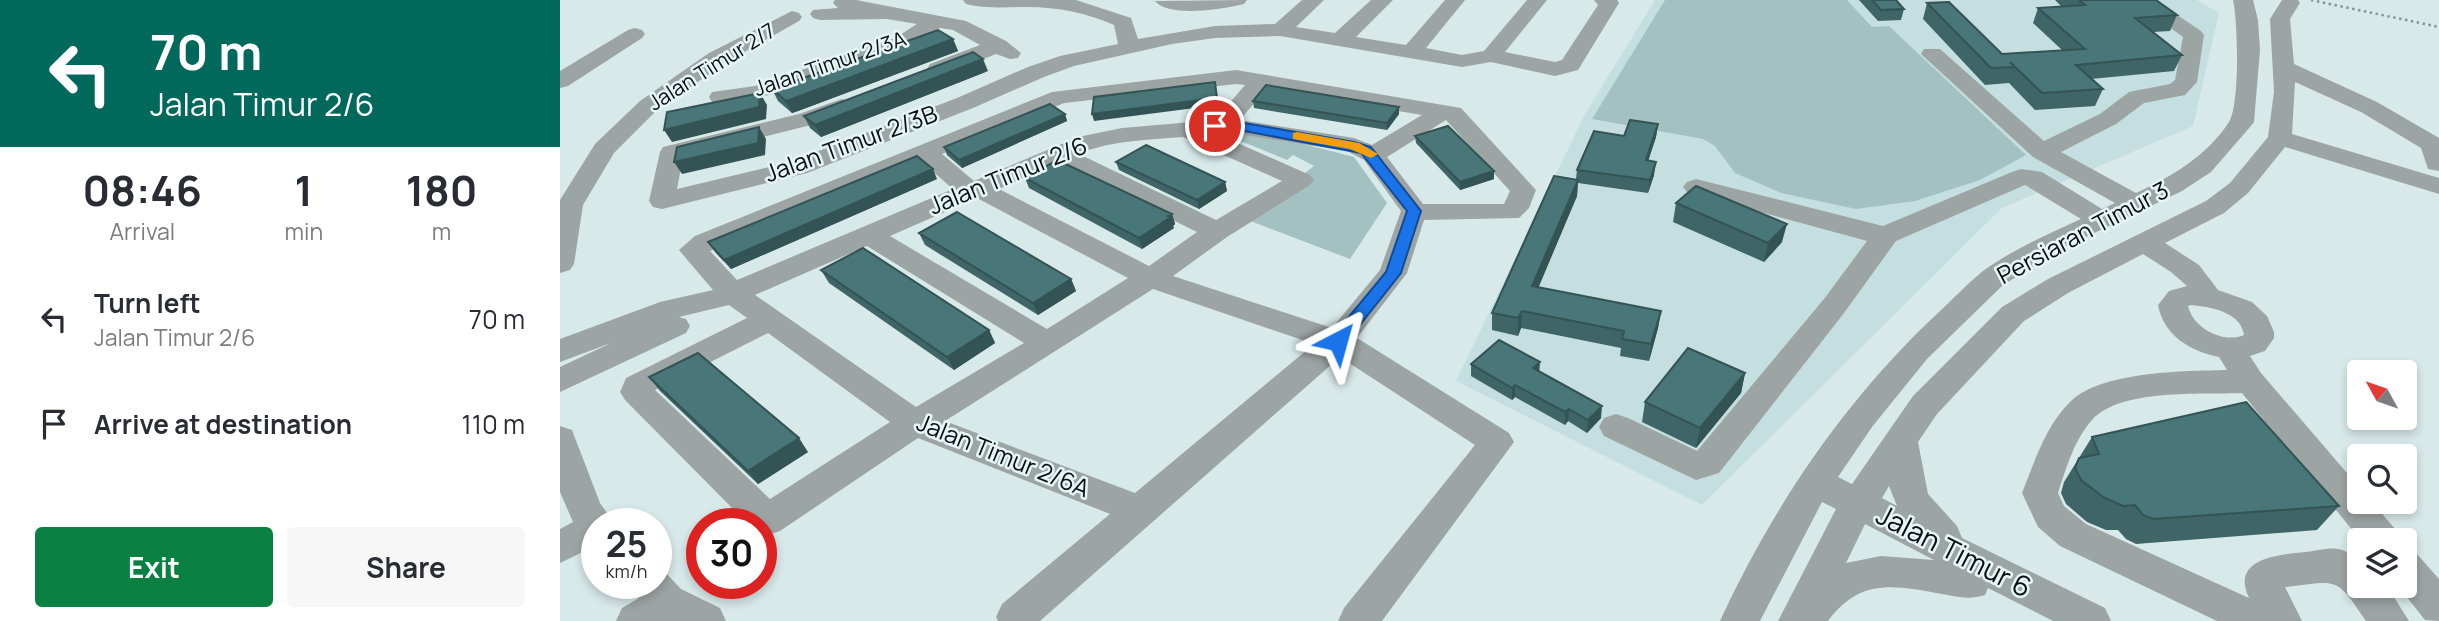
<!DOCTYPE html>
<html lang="en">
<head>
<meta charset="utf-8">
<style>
  :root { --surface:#fff; --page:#f7f7f7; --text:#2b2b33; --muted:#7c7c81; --accent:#0b8043 }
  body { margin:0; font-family:Manrope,sans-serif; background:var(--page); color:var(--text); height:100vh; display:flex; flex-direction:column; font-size:26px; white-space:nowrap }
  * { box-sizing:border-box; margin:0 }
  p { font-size:23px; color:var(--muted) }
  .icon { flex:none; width:38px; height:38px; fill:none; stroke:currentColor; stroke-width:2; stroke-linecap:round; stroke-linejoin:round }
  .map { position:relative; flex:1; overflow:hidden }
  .panel { display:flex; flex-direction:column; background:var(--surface); width:560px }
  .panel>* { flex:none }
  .hud { background:#00695c; color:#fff; overflow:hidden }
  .needle { width:46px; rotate:310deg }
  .controls { position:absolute; left:1787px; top:360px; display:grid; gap:14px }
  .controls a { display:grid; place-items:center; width:70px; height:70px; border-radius:7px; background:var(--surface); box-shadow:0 4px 10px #0003; font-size:35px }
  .speed { position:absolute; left:21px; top:508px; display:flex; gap:14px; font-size:35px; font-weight:700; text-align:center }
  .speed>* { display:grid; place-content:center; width:91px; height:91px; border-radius:50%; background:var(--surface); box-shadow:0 4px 10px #0003; line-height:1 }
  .speed small { font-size:18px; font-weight:400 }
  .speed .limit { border:10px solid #d22; background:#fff; color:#111 }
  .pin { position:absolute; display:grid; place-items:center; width:60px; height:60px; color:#fff; margin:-30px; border:4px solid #fff; border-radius:50%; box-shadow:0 2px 7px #0007 }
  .me { position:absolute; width:77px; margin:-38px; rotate:39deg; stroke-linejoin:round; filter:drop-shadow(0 0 5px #0008) }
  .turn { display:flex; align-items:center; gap:24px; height:147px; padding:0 35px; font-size:32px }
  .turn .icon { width:91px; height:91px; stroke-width:2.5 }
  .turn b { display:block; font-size:49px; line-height:60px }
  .eta { display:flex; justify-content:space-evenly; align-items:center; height:119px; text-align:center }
  .eta b { font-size:42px; font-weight:700; line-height:49px }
  .button { display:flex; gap:14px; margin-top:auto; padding:14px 35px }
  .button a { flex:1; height:80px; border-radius:7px; background:var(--accent); color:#fff; font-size:28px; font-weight:700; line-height:80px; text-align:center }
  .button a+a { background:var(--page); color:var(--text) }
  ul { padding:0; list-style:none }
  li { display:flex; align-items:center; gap:21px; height:105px; padding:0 35px }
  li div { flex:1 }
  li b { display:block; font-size:26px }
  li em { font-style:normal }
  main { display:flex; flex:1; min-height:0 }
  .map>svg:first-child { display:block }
</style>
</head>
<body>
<main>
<section class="panel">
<div class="hud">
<div class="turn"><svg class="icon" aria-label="left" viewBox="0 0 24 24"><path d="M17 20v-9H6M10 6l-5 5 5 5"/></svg><div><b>70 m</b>Jalan Timur 2/6</div></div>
</div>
<div class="eta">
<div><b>08:46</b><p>Arrival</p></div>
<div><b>1</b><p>min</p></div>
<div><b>180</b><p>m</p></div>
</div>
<ul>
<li><svg class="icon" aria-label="left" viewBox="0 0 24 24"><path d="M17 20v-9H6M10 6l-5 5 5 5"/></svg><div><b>Turn left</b><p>Jalan Timur 2/6</p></div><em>70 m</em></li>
<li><svg class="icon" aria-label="arrive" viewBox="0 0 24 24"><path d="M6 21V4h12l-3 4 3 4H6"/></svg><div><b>Arrive at destination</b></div><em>110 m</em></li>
</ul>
<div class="button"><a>Exit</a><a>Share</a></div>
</section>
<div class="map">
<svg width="1879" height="621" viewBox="0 0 1879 621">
  <rect width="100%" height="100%" fill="#d8e9ea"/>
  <!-- built -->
  <path fill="#c5dfe0" d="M1095,0H1637L1659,13L1633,126L1442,208L1142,505L896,381L1025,114Z"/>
  <!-- green -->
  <path fill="#a4c1c1" d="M1105,0H1287L1312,27L1329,26L1466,155L1420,180L1355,201L1296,209L1221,193L1175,173L1155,146L1143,139L1032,119Z
    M684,129L794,157L827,203L790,259L685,219L754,166L733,155L727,160L671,137V130Z"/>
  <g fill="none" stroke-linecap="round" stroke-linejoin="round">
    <!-- path -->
    <path stroke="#889495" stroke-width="2.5" stroke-dasharray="2.5 3.5" stroke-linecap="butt" d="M1751,0L1879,27"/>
    <!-- minor -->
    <path fill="#9da4a4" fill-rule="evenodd" d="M275,0H296L406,21L446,41L461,53L458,58L450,59L436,54L386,74H370L367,69L370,64L420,45L393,30L380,28C369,34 359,42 347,47C311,63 186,110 152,102L149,97L152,92L195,86L335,38L357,24L327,19L260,20L253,18L250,14L253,10L278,8L273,3Z
      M403,0H516L571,18L578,39L655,26L715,24L742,0H764L736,27L775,33L811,0H833L796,37L846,45L885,0H905L866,48L902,55L924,51L967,0H987L945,52L995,62L1002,60L1038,5L1034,0H1057L1059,3L1018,70L995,76L931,62L902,67L720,36L655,38L612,44L514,66L484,77L413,108L247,173L102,209L93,207L89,201L100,152L103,147L239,114L282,99L290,101L294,106L290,111L255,124L123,157L117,189L230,162L397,98L468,67L500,56L558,44L554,25C527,13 498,7 467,7C447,7 426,9 406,4Z
      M687,0L684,4C664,9 609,18 595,1Z
      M1572,0H1595L1641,31L1644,35L1637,82L1625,95L1584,103L1556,124L1501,152L1576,193C1611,177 1647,156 1669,122C1680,105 1678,22 1673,0H1693L1698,20L1700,50L1694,122L1690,127L1651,172L1622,191L1507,246L1443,285L1367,359L1312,427L1278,477L1292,484L1353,396L1442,307L1488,279L1646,201L1670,183L1708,137L1714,92L1710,19L1722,0H1738L1740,3L1730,19L1734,64L1817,102L1879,138V171L1868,169L1861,148L1801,112L1735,82L1732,134L1879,178V194L1725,147L1688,193L1664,213L1605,243L1639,265L1658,290L1692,302L1707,316L1714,332V338L1705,351L1690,356L1701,373L1799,487V502H1812L1836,530L1841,541H1801L1682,393C1641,395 1561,388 1532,420C1514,440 1506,469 1498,493L1504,506L1526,524L1689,598C1670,558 1719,555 1745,552C1755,551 1769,547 1779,549C1786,551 1793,555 1799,559V586H1827L1849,621H1806C1775,575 1779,581 1725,587L1742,621H1657L1500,546L1478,527L1462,493C1474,463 1486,425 1510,402C1541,371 1625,371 1667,370L1659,357C1630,351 1604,336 1598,305L1609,291L1627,286L1611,272L1583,254L1508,293L1464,321L1377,414L1358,442L1368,494L1397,526L1402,538L1545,608L1551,621H1493L1428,588L1425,595C1409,600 1398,597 1382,594C1333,585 1300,578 1268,621H1218L1276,509L1262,502L1200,621H1160C1213,506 1287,397 1380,311C1394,298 1408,283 1423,271C1452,250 1488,234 1521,219L1465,185L1336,241L1284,313L1159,473L1136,480L1044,436L1039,427L1044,418L1056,414L1068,418L1137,451L1264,299L1307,241L1127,192L1123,187L1127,182L1136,179L1323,226L1452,172L1461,169L1482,172L1542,209L1555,203L1473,157L1361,54L1364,49H1380L1484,141L1540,114L1569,92L1610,84L1615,80L1623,37ZM1631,305C1651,307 1681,312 1684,335C1663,344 1633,328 1628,306ZM1329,486L1337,506L1322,498ZM1305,524L1374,560L1321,556L1286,563Z
      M232,11L239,13L242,17L239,21L165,63L96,111L54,153L23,205L14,264L10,270L0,273V200L35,144L80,101L149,53Z
      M75,28L82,30L85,34L82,38L8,86L0,88V71L68,30Z
      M676,70L901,108L976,190L969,208L959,218L864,220L847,273L797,338L949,433L954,442L822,621H778L784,608L915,445L780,357L480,621H438L436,617L442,604L550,514L358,438L220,531L207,535L201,533V523H187L65,400L60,392L66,378L187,318L169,305L119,317L126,319L130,326L126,333L0,392V367L51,343L0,362V339L100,302L153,290L119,250L135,236L492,92ZM676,84L685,85L655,120L562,128L518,137L414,181L382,154L504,103ZM706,89L862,115L812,145L794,138L680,120ZM886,120L950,191L944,204H863L827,157ZM671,133L787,151L804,160L841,211L820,270L772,328L613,276L667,237L750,185L754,180L750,175L657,134ZM623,137L722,181L656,220L519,154C552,140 588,140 623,137ZM362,162L393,189L177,280L150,251ZM498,163L637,232L589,266L439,189ZM417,198L568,278L487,329L330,236ZM307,246L464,343L356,407L195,295ZM593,289L754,344L575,493L385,421ZM208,333L330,422L210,499L95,390Z
      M0,426L12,430L40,503L54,523H37V545L0,563V529L13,522L0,492Z
      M1844,550L1857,554L1879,579V621L1865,620L1838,586H1844Z
      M96,568L104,571L121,589L160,608L166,621H56L62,608L79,598L71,583H96Z"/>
  </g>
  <!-- wall -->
  <path fill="#3f6567" d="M1299,0H1336L1344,9L1341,20L1318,21Z
    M1495,0H1596L1617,15L1610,31L1593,32L1622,55L1614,71L1531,79L1543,89L1535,106L1475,110L1449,83L1425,85L1363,19L1367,3L1442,54L1502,50L1473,23L1478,8L1502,7Z
    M393,39L398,51L238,111L232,113L218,101L212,89Z
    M428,71L261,137L250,128L244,116Z
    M693,101L839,114L827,130L694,108Z
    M505,114L507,121L402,168L387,155L384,147Z
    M1098,124L1096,137L1088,161L1094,175L1088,193L1018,183L1017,196L978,287L1101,311L1098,328L1089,361L1060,356L1061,348L961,328L958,336L932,330V313L1016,179L1017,170L1064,136Z
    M855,136L934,171V179L900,190L856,143Z
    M556,162L665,182L667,191L639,209L559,170Z
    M465,178L612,214L615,224L613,226L614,228L582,249L469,188Z
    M377,179L171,269L155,252L148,242Z
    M1116,203L1222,242L1204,262L1113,222Z
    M359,233L511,279L516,291L478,315L365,245Z
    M261,270L429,330L435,343L394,370L269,283Z
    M911,364L979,372L1041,418L1027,433L1008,421L1005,425L955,397L952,400L911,376Z
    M1185,373L1181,393L1136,448L1082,422L1085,402Z
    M89,377L248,452L198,484L100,391Z
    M1532,437L1779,506L1757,530L1576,544L1566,539L1558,530H1546L1527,522L1506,504L1501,493L1504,482Z"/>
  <!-- shaded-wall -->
  <path fill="#335354" d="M393,39L398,51L238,111L232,113L226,101Z
    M423,59L428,71L261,137L255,125Z
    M655,82L658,105L534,121L532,114Z
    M200,93L207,105L206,119L112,142L104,130Z
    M839,107V114L827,130V123Z
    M505,114L507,121L402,168L399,160Z
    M1098,124L1096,137L1084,173L1086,160Z
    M199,127L206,139L205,155L122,174L114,162Z
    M1096,162L1094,175L1088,193L1090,180Z
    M373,169L377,179L171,269L164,260Z
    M934,171V179L900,190V182Z
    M1018,180L1017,196L972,303V286Z
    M665,182L667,191L639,209L637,200Z
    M612,214L615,224L613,226L614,228L582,249L579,238Z
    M1227,224L1222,242L1204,262L1208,243Z
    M511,279L516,291L478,315L473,303Z
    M962,311L961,328L958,336V318Z
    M1101,311L1098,328L1089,361L1091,344Z
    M429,330L435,343L394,370L387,357Z
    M980,362L979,375L973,368Z
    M1185,373L1181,393L1136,448L1140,428Z
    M955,385V397L952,400V388Z
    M1042,406L1041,418L1027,433L1028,420Z
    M1009,409L1008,421L1005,425V412Z
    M239,438L248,452L198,484L188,471Z"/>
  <!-- building -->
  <path fill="#497678" stroke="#335354" stroke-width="2" d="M1312,0H1336L1344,9L1321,10Z
    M1519,0H1596L1617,15L1575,18L1622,55L1516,65L1543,89L1482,93L1450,62L1455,67L1431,68L1367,3L1389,2L1442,54L1525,49L1478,8L1525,5Z
    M378,30L393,39L232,99L226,101L212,89Z
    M413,52L423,59L255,125L244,116Z
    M655,82L657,98L532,114L534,97Z
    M706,85L839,107L827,123L693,101Z
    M200,93L199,107L104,130L107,112Z
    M490,104L505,114L399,160L384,147Z
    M1070,120L1098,124L1086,160L1096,162L1090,180L1017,170L1034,131L1064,136Z
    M888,126L934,171L900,182L855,136Z
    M199,127L198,143L114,162L117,147Z
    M586,145L665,182L637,200L556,162Z
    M357,156L373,169L164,260L148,242Z
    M497,160L612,214L608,216L611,217L579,238L465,178Z
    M994,176L1018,180L972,286L1101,311L1091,344L1062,339L1064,331L962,311L958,318L932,313Z
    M1136,186L1227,224L1208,243L1116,203Z
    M397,212L511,279L473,303L359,233Z
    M303,248L429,330L387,357L261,270Z
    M939,340L980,362L973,368L1042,406L1028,420L1009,409L1005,412L955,385L952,388L911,364Z
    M1128,348L1185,373L1140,428L1085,402Z
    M138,353L239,438L188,471L89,377Z
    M1686,402L1779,506L1593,519L1583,515L1575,505L1563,506L1543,497L1521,480L1515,468L1519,458L1539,454L1532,437Z"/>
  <!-- route -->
  <path fill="#1a73e8" stroke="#114b97" stroke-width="2" d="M655,122L684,123L794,142L811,147L861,211L841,273L784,345L778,347L769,341L826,272L847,211L801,153L684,131L651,129V123Z"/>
  <!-- slow -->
  <path fill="#f59e0b" d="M737,132L799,143L818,154L811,158L790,149L733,139V133Z"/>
  <g text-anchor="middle" stroke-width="5" stroke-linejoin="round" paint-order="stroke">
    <!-- far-street labels -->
    <g font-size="21" fill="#090f0f" stroke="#e6f6f7">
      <text transform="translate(270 64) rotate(-19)" y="7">Jalan Timur 2/3A</text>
      <text transform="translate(152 67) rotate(-32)" y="7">Jalan Timur 2/7</text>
    </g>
    <!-- street labels -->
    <g font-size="24" fill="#090f0f" stroke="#e6f6f7">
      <text transform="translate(291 144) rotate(-20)" y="8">Jalan Timur 2/3B</text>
      <text transform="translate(448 176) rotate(-22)" y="8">Jalan Timur 2/6</text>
      <text transform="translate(1523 233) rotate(-28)" y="8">Persiaran Timur 3</text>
      <text transform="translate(443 456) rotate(22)" y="8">Jalan Timur 2/6A</text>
    </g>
    <!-- near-street labels -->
    <g font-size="28" fill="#090f0f" stroke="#e6f6f7">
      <text transform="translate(1394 551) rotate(27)" y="10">Jalan Timur 6</text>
    </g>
  </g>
</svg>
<div class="controls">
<a><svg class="needle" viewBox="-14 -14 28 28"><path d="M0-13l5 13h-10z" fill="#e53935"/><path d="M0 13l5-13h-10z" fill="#7c7c81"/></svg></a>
<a><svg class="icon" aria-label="search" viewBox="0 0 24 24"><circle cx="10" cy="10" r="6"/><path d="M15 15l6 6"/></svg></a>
<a><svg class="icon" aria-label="layers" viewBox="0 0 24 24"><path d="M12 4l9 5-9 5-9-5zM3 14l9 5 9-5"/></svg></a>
</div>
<div class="speed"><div>25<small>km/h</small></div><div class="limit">30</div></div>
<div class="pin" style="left:655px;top:126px;background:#d93025"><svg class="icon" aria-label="arrive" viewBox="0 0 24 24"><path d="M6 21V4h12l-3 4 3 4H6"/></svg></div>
<svg class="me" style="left:778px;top:341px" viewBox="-20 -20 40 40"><path d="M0-17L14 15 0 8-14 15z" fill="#1a73e8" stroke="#fff" stroke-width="4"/></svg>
</div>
</main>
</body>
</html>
